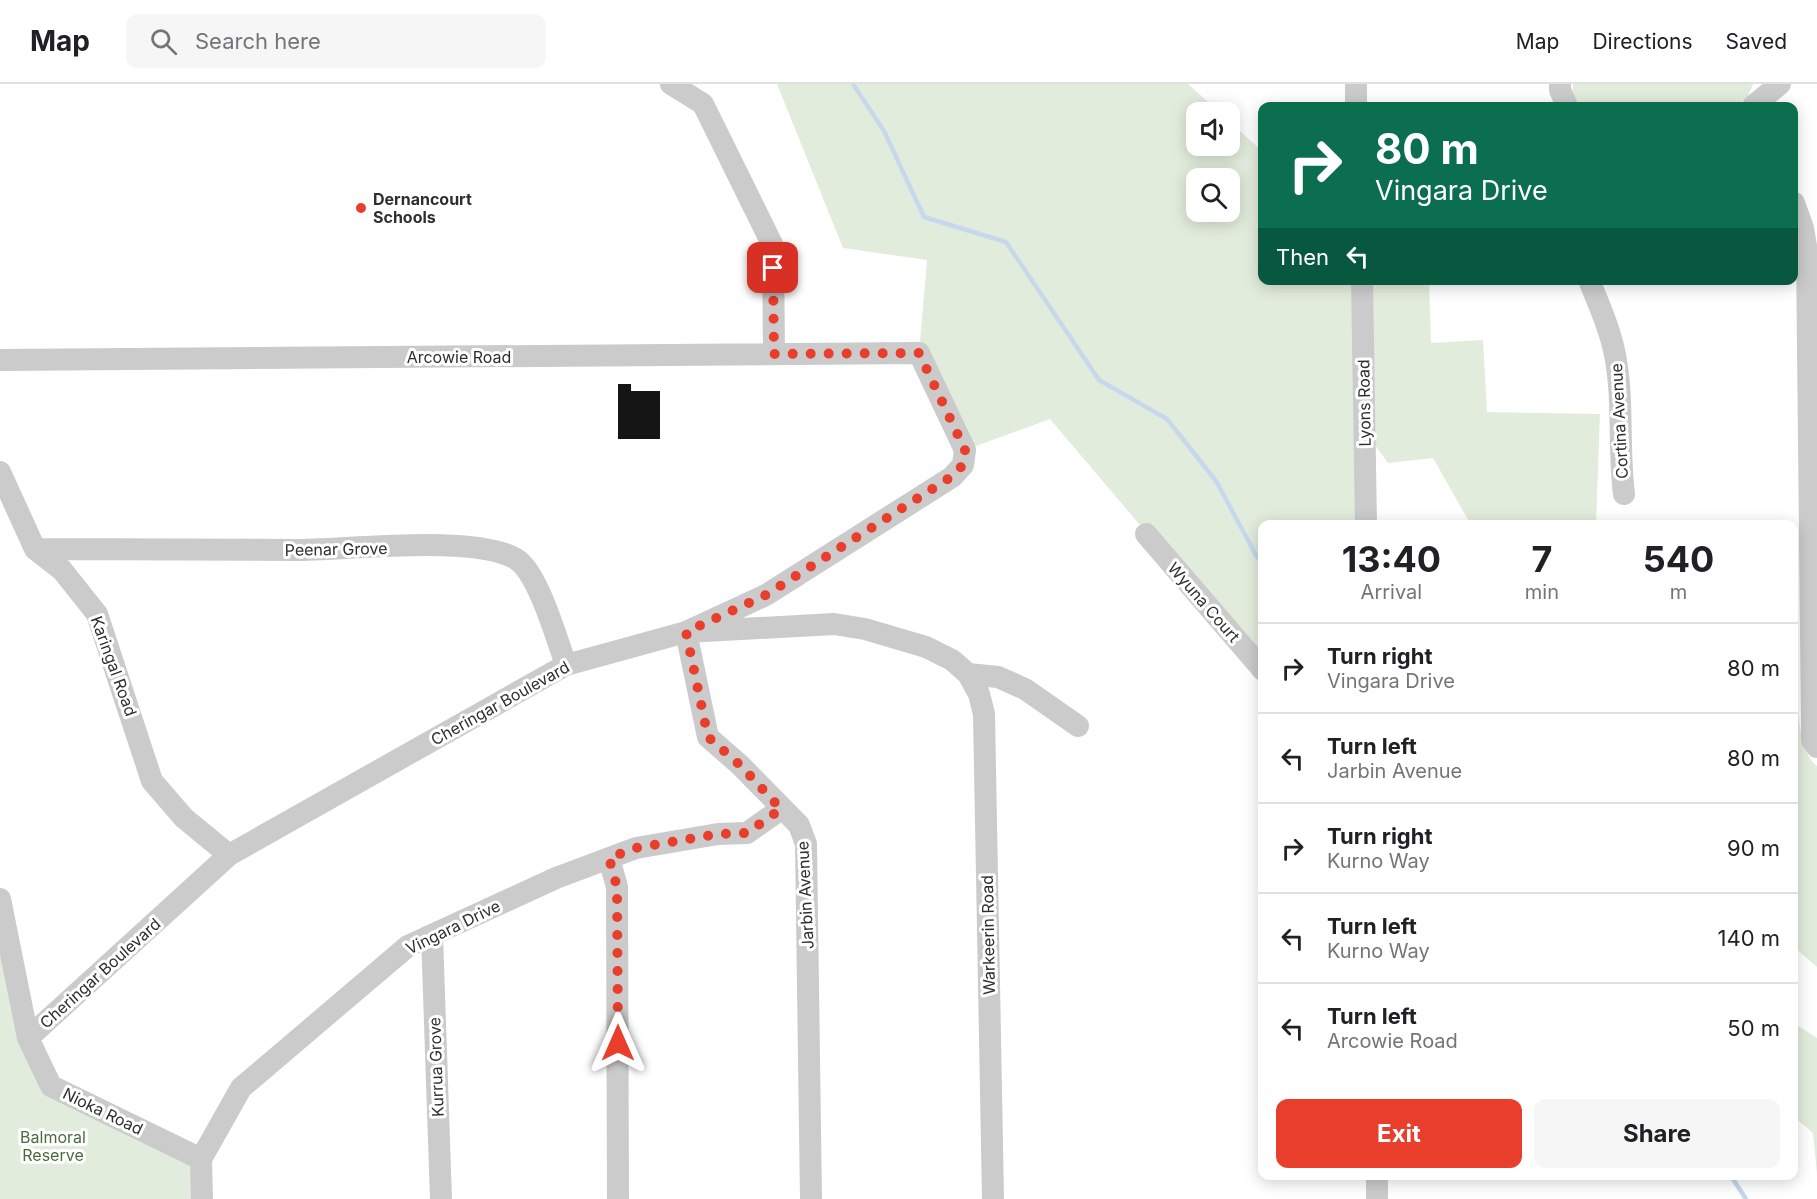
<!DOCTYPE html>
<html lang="en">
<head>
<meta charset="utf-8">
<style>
  :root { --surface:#fff; --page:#f6f6f6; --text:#202124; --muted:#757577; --line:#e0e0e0; --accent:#ea3e2c }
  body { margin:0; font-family:Inter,sans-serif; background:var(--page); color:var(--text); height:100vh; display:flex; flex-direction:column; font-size:22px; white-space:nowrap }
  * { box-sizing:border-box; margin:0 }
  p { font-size:20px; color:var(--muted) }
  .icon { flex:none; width:33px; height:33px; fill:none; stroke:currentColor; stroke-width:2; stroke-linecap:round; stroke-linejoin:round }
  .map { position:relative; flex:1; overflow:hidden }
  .details { position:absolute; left:1258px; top:436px; width:540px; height:660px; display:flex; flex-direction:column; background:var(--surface); border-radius:12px; box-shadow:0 3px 15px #0003 }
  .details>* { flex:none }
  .banner { position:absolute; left:1258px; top:18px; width:540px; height:183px; border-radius:12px; box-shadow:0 3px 15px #0003; background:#0b6e4f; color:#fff; overflow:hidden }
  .controls { position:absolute; left:1186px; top:18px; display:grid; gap:12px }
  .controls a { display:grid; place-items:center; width:54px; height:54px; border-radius:12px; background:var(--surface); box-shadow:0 3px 15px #0003; font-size:30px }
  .pin { position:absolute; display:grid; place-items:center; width:51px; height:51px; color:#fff; margin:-26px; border-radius:12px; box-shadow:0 3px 9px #0006 }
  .me { position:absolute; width:66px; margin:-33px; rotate:0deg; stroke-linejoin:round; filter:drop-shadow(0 0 4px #0008) }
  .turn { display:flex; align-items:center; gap:21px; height:126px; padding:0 18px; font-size:27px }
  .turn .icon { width:78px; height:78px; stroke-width:2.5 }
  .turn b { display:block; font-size:42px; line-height:51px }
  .then { display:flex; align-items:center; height:57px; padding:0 18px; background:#0003; gap:12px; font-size:22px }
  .eta { display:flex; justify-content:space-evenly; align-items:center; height:102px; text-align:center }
  .eta b { font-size:36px; font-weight:700; line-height:42px }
  .primary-button { display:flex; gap:12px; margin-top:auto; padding:12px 18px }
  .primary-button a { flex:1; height:69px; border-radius:12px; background:var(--accent); color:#fff; font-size:24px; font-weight:700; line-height:69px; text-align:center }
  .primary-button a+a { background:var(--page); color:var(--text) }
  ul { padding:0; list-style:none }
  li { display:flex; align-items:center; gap:18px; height:90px; padding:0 18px; border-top:2px solid var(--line) }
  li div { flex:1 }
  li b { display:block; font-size:22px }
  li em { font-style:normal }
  header { display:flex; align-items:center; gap:36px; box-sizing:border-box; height:84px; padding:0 30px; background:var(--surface); border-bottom:2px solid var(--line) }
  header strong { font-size:28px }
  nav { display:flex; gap:33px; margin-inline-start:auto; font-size:21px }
  .search { width:420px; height:54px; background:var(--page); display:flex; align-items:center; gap:15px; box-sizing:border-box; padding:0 21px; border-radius:12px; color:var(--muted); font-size:22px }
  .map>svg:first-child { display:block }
</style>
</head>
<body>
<header>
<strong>Map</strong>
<div class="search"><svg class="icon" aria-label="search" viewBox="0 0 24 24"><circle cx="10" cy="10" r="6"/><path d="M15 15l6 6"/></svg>Search here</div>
<nav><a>Map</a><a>Directions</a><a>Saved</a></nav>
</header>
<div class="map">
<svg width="1817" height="1115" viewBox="0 0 1817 1115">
  <rect width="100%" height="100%" fill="#fff"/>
  <!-- green -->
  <path fill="#e2ecdc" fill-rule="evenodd" d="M777,0H1188L1219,28H1197V62H1230V38L1263,68V196L1362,197L1366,441H1263V586L1050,335L965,366L919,269L927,176L843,164ZM1197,94H1230V128H1197Z
    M1573,0H1753L1748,12L1736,22H1577L1573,12Z
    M1368,197H1429L1431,259L1483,256L1487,328L1600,330L1596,441H1471L1433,374L1388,379L1370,354Z
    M1794,504C1801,542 1786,660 1817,682V883L1794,863Z
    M0,815L51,1002L201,1075L202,1115H0Z
    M1794,939L1817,954V1090L1813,1049L1794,1033Z"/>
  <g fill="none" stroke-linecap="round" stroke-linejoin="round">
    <!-- stream -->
    <path stroke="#c7d8ed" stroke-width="4.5" d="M853,0L884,47L924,133L1006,158L1099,296L1167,335L1216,397L1257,473L1263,479
      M1731,1092L1746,1115"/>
  </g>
  <!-- building -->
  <path fill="#151515" d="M618,300H631V307H660V355H618Z"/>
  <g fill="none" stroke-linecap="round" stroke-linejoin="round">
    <!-- minor -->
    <path stroke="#cbcbcb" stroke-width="22" d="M671,0L703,20L773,162L774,270
      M1356,0V22
      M1560,0V6L1567,22
      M1753,22L1780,0
      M1794,119L1803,144L1807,168L1812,639V656L1817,663
      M1362,196L1366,441
      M1589,196C1599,221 1610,245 1615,271C1624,317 1618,364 1624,410
      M0,276L919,269L965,366L963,381L952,393L766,511L686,548
      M0,388L35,465L62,486L97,530L152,697L184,734L229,771
      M1146,450L1263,586
      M35,465C122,465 209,466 295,466C348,466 475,450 516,475C538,488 557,556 566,581
      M686,548L708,653L740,681L799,741L806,760L811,1115
      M968,590L979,610L984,630L993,1115
      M609,774L617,803L618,1115
      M0,815L28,954L51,1002L201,1075
      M432,851L441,1115
      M28,954L229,771L566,581L686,548L834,540L865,545L926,563L952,576L968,590L998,593L1025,605L1078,642
      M1377,1092V1115
      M202,1115L201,1075L241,1004L408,862L556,794L636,764L718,750L747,749L781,725"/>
  </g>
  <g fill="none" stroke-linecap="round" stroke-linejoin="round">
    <!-- route -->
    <path stroke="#ea3e2c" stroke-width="10" stroke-dasharray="0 18" d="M618,959L617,803L609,774L636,764L718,750L747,749L781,725L740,681L708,653L686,548L766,511L951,393L963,381L965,366L919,269L774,270L773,184"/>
  </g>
  <!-- markers -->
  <circle fill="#ea3e2c" stroke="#fff" stroke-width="2" cx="361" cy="124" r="6"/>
  <g text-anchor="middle" stroke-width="6" stroke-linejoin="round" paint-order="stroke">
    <!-- poi labels -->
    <g font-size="16" font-weight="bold" fill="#2e2e2e" stroke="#fff" text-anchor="start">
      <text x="373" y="121">Dernancourt<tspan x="373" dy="18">Schools</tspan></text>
    </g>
    <!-- street labels -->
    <g font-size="16" fill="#2e2e2e" stroke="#fff">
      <text x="459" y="279">Arcowie Road</text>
      <text transform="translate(1364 319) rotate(-91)" y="6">Lyons Road</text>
      <text transform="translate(1619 337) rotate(-93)" y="6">Cortina Avenue</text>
      <text transform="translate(336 465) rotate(-1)" y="6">Peenar Grove</text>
      <text transform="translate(1204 518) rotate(49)" y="6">Wyuna Court</text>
      <text transform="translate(114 582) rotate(70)" y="6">Karingal Road</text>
      <text transform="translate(500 619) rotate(-29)" y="6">Cheringar Boulevard</text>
      <text transform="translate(805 811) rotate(-93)" y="6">Jarbin Avenue</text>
      <text transform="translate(453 843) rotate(-26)" y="6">Vingara Drive</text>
      <text transform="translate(988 851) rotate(-91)" y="6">Warkeerin Road</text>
      <text transform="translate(100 889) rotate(-42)" y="6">Cheringar Boulevard</text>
      <text transform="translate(436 983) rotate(-92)" y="6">Kurrua Grove</text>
      <text transform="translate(103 1027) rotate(26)" y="6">Nioka Road</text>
    </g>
    <!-- park labels -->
    <g font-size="16" fill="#496b3a" stroke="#fff">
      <text x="53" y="1059">Balmoral<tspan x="53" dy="18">Reserve</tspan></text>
    </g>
  </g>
</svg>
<div class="controls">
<a><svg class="icon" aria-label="sound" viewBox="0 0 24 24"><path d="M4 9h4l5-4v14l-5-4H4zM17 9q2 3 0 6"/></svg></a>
<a><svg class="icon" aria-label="search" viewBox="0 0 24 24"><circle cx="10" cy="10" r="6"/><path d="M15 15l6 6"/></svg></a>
</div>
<div class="pin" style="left:773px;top:184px;background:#d93025"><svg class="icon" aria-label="arrive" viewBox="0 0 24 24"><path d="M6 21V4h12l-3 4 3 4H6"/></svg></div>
<svg class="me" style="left:618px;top:959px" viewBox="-20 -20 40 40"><path d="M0-17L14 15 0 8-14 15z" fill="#ea3e2c" stroke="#fff" stroke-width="4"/></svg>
<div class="banner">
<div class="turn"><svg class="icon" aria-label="right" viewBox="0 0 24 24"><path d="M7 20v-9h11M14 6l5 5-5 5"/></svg><div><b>80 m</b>Vingara Drive</div></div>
<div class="then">Then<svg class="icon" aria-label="left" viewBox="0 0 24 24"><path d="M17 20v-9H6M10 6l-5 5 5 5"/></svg></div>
</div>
<section class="details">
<div class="eta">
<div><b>13:40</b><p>Arrival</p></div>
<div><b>7</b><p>min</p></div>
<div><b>540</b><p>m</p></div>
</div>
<ul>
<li><svg class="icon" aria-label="right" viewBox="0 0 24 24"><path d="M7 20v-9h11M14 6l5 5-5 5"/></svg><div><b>Turn right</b><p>Vingara Drive</p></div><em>80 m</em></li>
<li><svg class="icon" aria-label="left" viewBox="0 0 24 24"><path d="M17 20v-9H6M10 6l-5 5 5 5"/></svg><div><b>Turn left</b><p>Jarbin Avenue</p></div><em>80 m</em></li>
<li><svg class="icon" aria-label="right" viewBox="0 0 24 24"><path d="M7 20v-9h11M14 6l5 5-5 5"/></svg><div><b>Turn right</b><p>Kurno Way</p></div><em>90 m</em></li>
<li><svg class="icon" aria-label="left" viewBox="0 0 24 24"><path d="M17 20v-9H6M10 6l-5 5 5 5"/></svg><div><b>Turn left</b><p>Kurno Way</p></div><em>140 m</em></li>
<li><svg class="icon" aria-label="left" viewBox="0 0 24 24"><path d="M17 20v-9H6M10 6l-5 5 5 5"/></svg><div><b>Turn left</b><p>Arcowie Road</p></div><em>50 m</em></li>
</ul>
<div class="primary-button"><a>Exit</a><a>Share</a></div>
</section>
</div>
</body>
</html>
